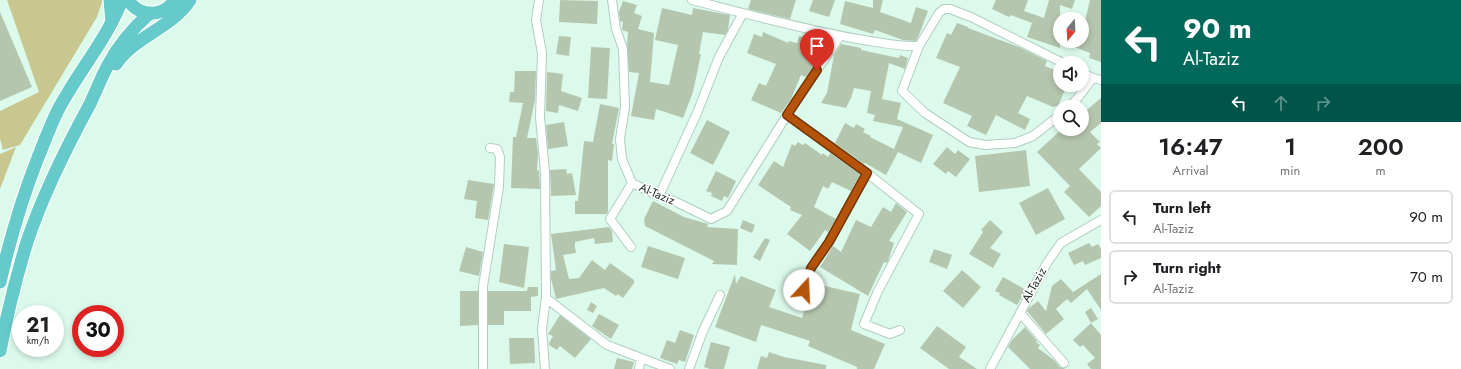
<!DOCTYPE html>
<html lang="en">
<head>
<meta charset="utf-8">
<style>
  :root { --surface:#fff; --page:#f6f6f6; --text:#202124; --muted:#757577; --line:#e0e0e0 }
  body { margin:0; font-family:Jost,sans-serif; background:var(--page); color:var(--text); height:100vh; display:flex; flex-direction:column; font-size:15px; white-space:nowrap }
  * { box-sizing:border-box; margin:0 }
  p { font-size:13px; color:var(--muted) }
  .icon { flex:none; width:22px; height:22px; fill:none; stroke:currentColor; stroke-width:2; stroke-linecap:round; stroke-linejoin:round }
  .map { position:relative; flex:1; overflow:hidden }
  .drawer { display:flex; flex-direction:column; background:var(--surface); width:360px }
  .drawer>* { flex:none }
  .guide { background:#00695c; color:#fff; overflow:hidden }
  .needle { width:26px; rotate:198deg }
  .controls { position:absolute; left:1053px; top:12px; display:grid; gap:8px }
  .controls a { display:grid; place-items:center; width:36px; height:36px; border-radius:50%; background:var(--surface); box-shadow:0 2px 6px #0003; font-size:20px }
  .speed { position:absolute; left:12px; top:305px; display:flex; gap:8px; font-size:20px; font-weight:700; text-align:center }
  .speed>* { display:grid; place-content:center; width:52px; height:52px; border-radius:50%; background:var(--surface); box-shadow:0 2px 6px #0003; line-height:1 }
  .speed small { font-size:10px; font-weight:400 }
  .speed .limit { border:6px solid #d22; background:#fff; color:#111 }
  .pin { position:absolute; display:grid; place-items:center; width:34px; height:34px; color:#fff; margin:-41px -17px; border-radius:50% 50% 50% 0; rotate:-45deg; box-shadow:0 0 4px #0007 }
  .pin .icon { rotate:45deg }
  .me { position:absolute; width:44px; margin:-22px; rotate:20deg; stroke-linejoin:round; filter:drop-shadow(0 0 3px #0008) }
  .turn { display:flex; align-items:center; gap:14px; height:84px; padding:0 16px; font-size:18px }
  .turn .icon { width:52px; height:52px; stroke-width:2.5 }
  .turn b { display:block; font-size:28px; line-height:34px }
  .lanes { display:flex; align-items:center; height:38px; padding:0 16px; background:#0003; justify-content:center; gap:20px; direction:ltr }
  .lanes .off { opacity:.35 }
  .eta { display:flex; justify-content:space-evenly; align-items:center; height:68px; text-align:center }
  .eta b { font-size:24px; font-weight:600; line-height:28px }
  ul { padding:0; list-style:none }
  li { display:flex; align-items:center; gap:12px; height:54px; margin:0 8px 6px; padding:0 8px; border:2px solid var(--line); border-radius:6px }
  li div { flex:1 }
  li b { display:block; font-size:15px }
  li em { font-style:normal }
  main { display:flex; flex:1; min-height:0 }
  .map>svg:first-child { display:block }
</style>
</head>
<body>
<main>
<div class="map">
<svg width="1101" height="369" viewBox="0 0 1101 369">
  <rect width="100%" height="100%" fill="#dcfaec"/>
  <!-- green -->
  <path fill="#c8c78f" d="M7,0H102V2L97,17L20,145L3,150L0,139V111L39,92Z
    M16,147L0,189V154Z"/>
  <!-- building -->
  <path fill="#b5c6ae" d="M560,0L598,1L597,24L559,22Z
    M751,0H796L790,19L748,9Z
    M813,0H835L829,17L809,11Z
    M873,0H883L880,12L911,23L916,7L928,11L919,35L916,41L903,40L875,30L873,34L840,24L845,1L873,8Z
    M996,0H1028L1024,11L1044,18L1049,0H1075L1072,9L1060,5V48L1027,37L1032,23L1011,15L1009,17L992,9Z
    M1090,0H1101V62L1089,58L1090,53L1061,42L1082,41V24L1084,20L1085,21Z
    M623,1L637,5L634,13L642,16L638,29L654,33L650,82L669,85L678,45L655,40L662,8L692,15L693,8L730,15L728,30L725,35L703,32L699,54H701L693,92L683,118L656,109L654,120L631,116L639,73L629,72L627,45L628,32L622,30L623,22L620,21L619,12Z
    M0,12L32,87L0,101Z
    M957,23L968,27V28L1019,47L1047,61L1045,66L1060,72V85H1067L1058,106L1053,107L1027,96L1018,113L1030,119L1025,130L996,115L986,135L967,126L972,116L943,103L960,67L936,58L947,33L951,35Z
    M763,32L788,43L789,41L797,43L799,36L821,43L814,65L806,77L801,75L791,99L781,113L751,100L759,83L766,86L776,64L747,53L754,34L762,37Z
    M559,36L571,37L569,56L556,54Z
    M841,44L861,48V50L899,58L900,55L908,58L905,69L889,63L882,99L901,103L897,119L933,135L921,163L898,152L886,175L865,163L864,164L835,143L845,123L854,128L856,124L865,129L863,132L871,136L870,137L894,149L903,127L873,121L875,115L867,113L871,91L854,88L851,98L846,108L821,103L827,93L834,55Z
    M591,47L610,48L607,99L588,98Z
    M515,71H536L535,100L527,138H536L538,154L537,171L539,170L540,189L511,188L513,137H516L523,103L509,102L510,92H514Z
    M547,72L563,74L561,91L582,98L578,111L559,105L558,113L546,111Z
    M1101,98V123L1090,132L1100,142L1097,144L1101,148L1079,169L1101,192V206L1089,217L1064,192L1070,186L1037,152L1062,129H1082V114Z
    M600,104L619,108L612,144H614L612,161L608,160V211L607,214H575V201H578L584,141L593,142Z
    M707,120L730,132L713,165L690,153Z
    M564,122L568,146L548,149L546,125Z
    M798,142L803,145L805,143L822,155L823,153L828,157L830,153L860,174L851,191L832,182L828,189L823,186L814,207L836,219L828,232L825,230L810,251L787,234L802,215L790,210L791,207L758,185L774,161L783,167L792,144L795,146Z
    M947,147L955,154L958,150L970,159L956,177L948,171L946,174L933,164Z
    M1026,150L1030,186L979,192L975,156Z
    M566,169L567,174L572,173L576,195L551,196L550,170Z
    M716,171L736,181L728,198L724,196L722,201L711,196L712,193L706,191Z
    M468,180L494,184L488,220L475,218L477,201L464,199Z
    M1048,188L1065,219L1036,235L1019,203Z
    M653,201L684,217L708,224L707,227L738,229L737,265L712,264L714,261L645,226L644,219Z
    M896,203L907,212L889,241L894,243L888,261L887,263L884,262L868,296L820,267L833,246L841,252L856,220L871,227L883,207L891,212Z
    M743,220L755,225L752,233L740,228Z
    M990,220L1003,232L990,248L1001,254L993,268L969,254L983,232L981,230Z
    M609,227L612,231L613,242L595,244L594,238L575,242V246H574L575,247L576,253L563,255L569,279L579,278L592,260L605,270L610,263L634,280V283L623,298L618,294L616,296L604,288L556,299L551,279V271L556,270L551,234Z
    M765,238L770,240L760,261L753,257Z
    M1089,243L1092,247L1098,244L1101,249V258L1085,265L1083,261L1074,265L1068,253Z
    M504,244L529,247L524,288L499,282Z
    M648,246L685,258L678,279L641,267Z
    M466,247L483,252L479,276L459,271Z
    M934,249L952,255L947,269L929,262Z
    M962,270L981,287L963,308L943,291Z
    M735,274L736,284L741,276L776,290L769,307L802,318L812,283L860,294L851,330L885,344L874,369H857V367L808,346L810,341L761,325L756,342L715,327Z
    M1101,274V310L1087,289L1071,303L1067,299L1056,309L1064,319L1046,334L1027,311L1029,308L1038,301L1046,311L1052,286L1061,279L1073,292Z
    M1003,277L1026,290L1017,305L999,295L1000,293L995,291Z
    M528,287H538V296L531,297V311H504V325H488V291H527Z
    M460,291H478V325L460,326Z
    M591,302L597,306L593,313L587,310Z
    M1091,308L1098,319L1091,323L1085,312Z
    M599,314L619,325L611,339L592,326Z
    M560,315L591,339L575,358L560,346L557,350L549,345V343L553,336L548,334Z
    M1091,323L1101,335V369H1091L1087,364L1095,358L1083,345L1080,347L1073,340Z
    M937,326L966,347L959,357L977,369H949L920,348Z
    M1025,327L1037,341L1036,342L1040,345L1038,348L1054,360L1060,367L1066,369H1030L1008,347L1012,340Z
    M680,330L694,335L685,362L679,360L677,364L660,358L667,340L675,343Z
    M509,338H534L535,363L510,364Z
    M711,342L730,347L724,369H710L704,367Z
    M769,352L784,357L826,365V369H757L761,356L767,358Z
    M617,358L634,362L632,369H614Z"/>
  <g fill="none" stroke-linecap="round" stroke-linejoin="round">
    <!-- street casing -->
    <g stroke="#b0cec0" stroke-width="10">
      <path id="street" d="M539,0L536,20L542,53L540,117L545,172L546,298L607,345L670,369
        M612,0L616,29L623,49L625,107L620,139L622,159L632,183L659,196L672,200L711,219L727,211L787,115L840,36
        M692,0C747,14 802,29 858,39C878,42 898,47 919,46
        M1082,73L1093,78L1101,80
        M1068,107L1076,100L1093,78
        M787,115L867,173L919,214L878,291L864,324L890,334L900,330
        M1060,115L1033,136L1015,143L985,145L969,142L925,113L902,91L919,46L939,13L944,9H950L971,17L1063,63
        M659,196L697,113L719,57L743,13
        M631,247L610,219L632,183
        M800,301L811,268L829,242L867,173
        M1020,313L1064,363
        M483,369V286L499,187L500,157L497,149L490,148
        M545,369L542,329L546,298
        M639,369L641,358
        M689,369L703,331L720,295
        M990,369L1047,263L1061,243L1101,220"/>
    </g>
    <!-- primary casing -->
    <g stroke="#fff" stroke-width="15">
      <path id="primary" d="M110,0L112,22
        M128,0C139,17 163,18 175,0
        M116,64C135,36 172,28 190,0
        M0,282C10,239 21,201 37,160C44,143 50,126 58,110C78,72 107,39 122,0
        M0,351C7,314 16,278 27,242C43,194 66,148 90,104C96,91 101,78 108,65C118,46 133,28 150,13"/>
    </g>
    <!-- street -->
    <use href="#street" stroke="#fff" stroke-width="8"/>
    <!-- primary -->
    <use href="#primary" stroke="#66caca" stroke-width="13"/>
  </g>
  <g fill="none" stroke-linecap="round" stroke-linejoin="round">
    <!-- route casing -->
    <g stroke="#753606" stroke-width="10">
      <path id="route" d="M804,290L811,268L829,242L867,173L787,115L817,70"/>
    </g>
    <!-- route -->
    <use href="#route" stroke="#b45309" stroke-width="7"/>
  </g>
  <g text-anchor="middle" stroke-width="3" stroke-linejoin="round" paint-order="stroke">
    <!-- street labels -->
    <g font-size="12" fill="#1c2722" stroke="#fff">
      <text transform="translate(657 194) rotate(23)" y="4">Al-Taziz</text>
      <text transform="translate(1034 285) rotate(-61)" y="4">Al-Taziz</text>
    </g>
  </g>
</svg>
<div class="controls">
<a><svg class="needle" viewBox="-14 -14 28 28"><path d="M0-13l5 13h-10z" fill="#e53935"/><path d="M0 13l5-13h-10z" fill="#757577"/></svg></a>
<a><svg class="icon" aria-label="sound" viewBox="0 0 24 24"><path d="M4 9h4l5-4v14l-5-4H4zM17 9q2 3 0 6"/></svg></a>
<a><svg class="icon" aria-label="search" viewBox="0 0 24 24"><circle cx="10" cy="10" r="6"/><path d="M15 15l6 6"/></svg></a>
</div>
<div class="speed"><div>21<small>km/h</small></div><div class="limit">30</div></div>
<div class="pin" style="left:817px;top:70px;background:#d93025"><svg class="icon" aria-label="arrive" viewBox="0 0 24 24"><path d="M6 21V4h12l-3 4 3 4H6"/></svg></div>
<svg class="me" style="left:804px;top:290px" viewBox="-20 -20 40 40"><circle r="19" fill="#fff"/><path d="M0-13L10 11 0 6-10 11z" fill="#b45309"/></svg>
</div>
<section class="drawer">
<div class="guide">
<div class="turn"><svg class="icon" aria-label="left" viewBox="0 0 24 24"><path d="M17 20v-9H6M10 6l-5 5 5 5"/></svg><div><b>90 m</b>Al-Taziz</div></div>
<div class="lanes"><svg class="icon" aria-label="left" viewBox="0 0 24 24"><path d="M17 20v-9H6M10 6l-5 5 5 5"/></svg><svg class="icon off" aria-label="ahead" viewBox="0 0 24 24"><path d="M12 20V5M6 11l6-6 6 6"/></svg><svg class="icon off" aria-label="right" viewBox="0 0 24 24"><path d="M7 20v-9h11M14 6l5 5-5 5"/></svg></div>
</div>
<div class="eta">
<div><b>16:47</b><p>Arrival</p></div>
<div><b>1</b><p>min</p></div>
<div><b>200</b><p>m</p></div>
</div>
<ul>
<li><svg class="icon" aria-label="left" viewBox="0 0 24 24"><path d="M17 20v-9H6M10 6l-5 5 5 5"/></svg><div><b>Turn left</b><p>Al-Taziz</p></div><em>90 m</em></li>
<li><svg class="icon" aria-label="right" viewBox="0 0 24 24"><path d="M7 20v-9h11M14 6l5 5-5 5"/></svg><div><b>Turn right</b><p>Al-Taziz</p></div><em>70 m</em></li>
</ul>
</section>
</main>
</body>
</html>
